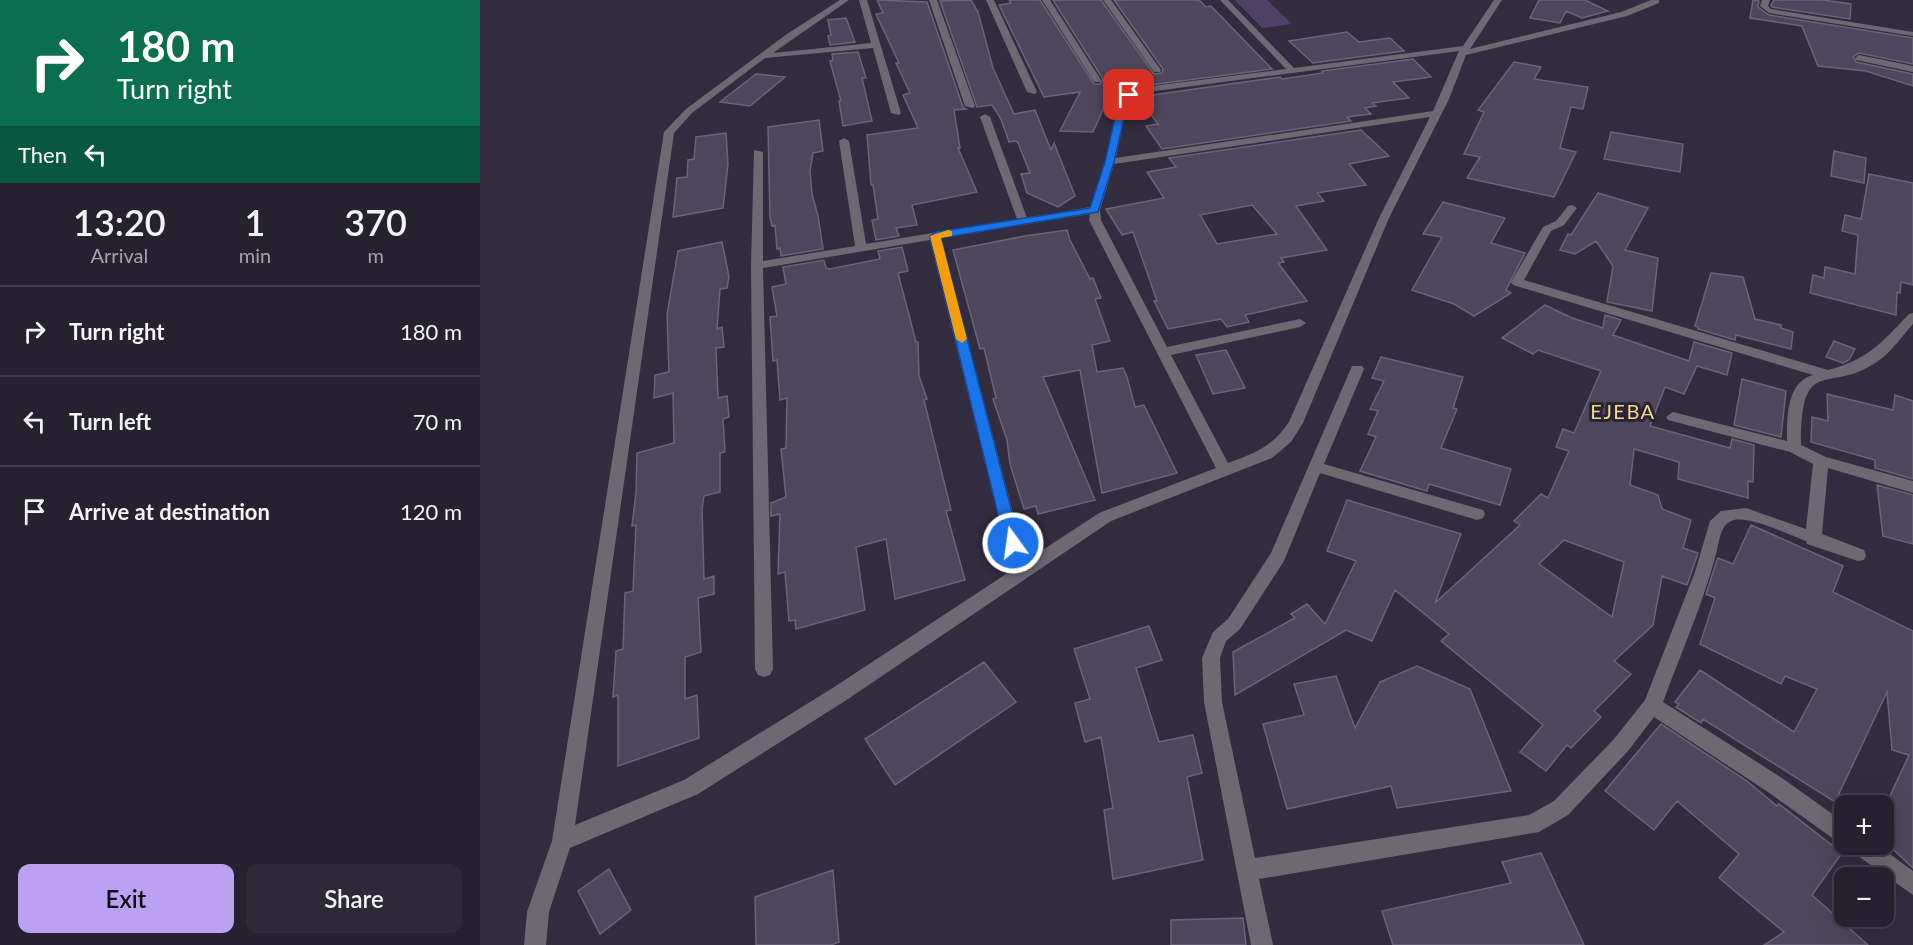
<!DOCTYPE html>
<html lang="en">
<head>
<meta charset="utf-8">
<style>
  :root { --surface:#26212f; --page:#2e2937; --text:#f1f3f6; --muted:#a4a3aa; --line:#423e4b; --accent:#bca0f2 }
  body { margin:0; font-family:Lato,sans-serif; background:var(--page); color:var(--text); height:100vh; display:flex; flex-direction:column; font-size:22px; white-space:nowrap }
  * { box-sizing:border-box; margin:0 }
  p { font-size:20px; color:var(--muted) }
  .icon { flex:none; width:33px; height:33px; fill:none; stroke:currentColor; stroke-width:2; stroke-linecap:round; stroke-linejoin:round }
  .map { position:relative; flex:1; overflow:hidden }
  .side { display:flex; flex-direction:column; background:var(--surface); width:480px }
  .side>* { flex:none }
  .top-card { background:#0b6e4f; color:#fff; overflow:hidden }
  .fabs { position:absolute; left:1354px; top:795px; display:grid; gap:12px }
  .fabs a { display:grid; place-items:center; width:60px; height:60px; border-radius:12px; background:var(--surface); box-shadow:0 6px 24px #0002,0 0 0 2px var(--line); font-size:30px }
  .pin { position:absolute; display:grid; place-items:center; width:51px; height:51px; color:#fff; margin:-26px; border-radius:12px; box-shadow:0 3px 9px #0006 }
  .me { position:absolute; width:66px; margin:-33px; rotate:346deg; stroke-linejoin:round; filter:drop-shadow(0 0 4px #0008) }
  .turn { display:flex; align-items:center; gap:21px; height:126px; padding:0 18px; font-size:27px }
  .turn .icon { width:78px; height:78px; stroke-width:2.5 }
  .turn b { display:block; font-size:42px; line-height:51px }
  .then { display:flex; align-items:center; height:57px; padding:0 18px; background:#0003; gap:12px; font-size:22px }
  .eta { display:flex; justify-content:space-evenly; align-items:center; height:102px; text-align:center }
  .eta b { font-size:36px; font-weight:600; line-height:42px }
  .action { display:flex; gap:12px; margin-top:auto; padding:12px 18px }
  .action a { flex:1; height:69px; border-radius:12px; background:var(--accent); color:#111; font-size:24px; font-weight:600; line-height:69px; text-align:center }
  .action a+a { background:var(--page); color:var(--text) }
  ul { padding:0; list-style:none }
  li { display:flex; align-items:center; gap:18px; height:90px; padding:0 18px; border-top:2px solid var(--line) }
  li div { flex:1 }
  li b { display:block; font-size:22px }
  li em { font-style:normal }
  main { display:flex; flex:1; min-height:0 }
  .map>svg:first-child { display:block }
</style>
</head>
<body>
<main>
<section class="side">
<div class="top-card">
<div class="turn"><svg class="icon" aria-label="right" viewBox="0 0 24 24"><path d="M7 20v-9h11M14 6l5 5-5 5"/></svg><div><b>180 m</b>Turn right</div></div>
<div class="then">Then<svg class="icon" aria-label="left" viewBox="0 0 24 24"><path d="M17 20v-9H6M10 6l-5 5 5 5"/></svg></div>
</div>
<div class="eta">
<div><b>13:20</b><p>Arrival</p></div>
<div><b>1</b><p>min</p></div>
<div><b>370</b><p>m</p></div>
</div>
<ul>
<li><svg class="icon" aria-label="right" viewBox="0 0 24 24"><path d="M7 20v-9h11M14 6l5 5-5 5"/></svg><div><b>Turn right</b></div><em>180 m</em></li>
<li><svg class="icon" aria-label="left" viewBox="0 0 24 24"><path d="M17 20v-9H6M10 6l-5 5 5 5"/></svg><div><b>Turn left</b></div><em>70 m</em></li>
<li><svg class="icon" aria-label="arrive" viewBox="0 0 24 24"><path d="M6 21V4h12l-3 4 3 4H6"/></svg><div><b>Arrive at destination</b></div><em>120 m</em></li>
</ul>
<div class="action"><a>Exit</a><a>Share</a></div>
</section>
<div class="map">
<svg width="1433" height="945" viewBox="0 0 1433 945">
  <rect width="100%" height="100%" fill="#332c3f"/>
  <!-- green -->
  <path fill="#504267" d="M755,0H787L812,24L782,28Z"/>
  <!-- building -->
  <path fill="#4e475b" stroke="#6b6479" stroke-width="1.5" fill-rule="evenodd" d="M397,0L447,2L483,107L486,109L474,110L480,148H478L497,192L432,205L437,225L416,228L419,236L396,240L392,220L398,219L393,185H391L387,135L438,128L423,95L430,93L416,63H419L396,14L403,13Z
    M491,0L498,12L513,68L534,114L555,110L571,150L574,143L595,196L578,207L547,193L541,174L550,173L538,143L536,141L529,142L521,119L512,105L497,107L460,1Z
    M529,0H560L614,84H620L623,79L573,0H621L674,74L682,73L683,69L634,0H719L726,7L731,6L792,69L632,90L613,132L580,131L600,92L564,97L519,5L531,3Z
    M1059,0H1105L1128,11L1102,18L1086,11L1080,23L1050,18Z
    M1273,0L1279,1L1278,7L1289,15L1433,38V64L1379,53L1373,57L1376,62L1433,74V86L1386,71L1338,66L1322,26L1270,18Z
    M1294,0H1343L1371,4L1370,19L1292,7L1291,5Z
    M366,18L375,42L350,45L348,36L351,35L348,20Z
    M867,32L879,42L910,38L924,51L833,63L809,41Z
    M378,52L386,78H382L392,121L363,126L359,101H361L350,61L353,60L352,54Z
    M933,59L951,77L913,82L929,98L892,103L896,106L885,108L891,114L867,117L871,121L682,149L666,126L678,124L658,97L800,77L802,79L843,73L842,71Z
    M1034,62L1061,67L1054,79L1108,87L1103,109L1091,107L1080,148L1096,152L1074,197L987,178L1000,157L984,154L1004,112L998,110Z
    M276,74L305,77L270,106L240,102Z
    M339,120L343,151L333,153L330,171L332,194L338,216L343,249L301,256L300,248L297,249L295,225L292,226L290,217L288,127Z
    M881,130L909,156L869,164L886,185L837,193L844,201L816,206L847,250L801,258L804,262L798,263L827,301L765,315L769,322L747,327L741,319L688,329L674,301H677L653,232L642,235L626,209L684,198L667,172L696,167L689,158ZM772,205L797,234L737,244L720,215Z
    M1131,132L1203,144L1200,172L1124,159Z
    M246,133L248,164L243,208L193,217L197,178L207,177L208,160L214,159L216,137Z
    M1354,151L1386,158L1384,183L1351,176Z
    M1389,174L1433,183V285L1421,282L1420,293L1417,292L1416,315L1330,293L1333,275L1344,278L1345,267L1375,274L1378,235L1362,231L1365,215L1381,219Z
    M1118,193L1168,208L1145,250L1178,258L1172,311L1127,302L1133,266L1116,241L1095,254L1080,250L1088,234L1091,235Z
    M963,202L1025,218L1011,243L1045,253L1026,290L1031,293L994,316L974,304L932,290L962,237L943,234Z
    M587,230L590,240L610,279L613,278L621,298L615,299L630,341L612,345L617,372L643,368L647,377L655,407L664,405L697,473L622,493L600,370L563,377L615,500L558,514L556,506L544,509L530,464L527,440L513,399L516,398L504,348L500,349L473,250L545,236Z
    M242,242L249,277L247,288L240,289L237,329L242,327L244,347L236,348L238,398L247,396L249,417L243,419L245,452L240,453V492L224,496L222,509L224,579L234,576V594L218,598L221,652L205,657V699L217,695L219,738L138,766V695L133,697L136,651L143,649L145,593L153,591L156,525L152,526L156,492L157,453L194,443L193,393L174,398L175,375L189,372L187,315L198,251Z
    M422,247L428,271L418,273L436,342H438L439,376L447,399L444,400L471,510L466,511L485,580L415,599L406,539L376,547L385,610L316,629L315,620L309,621L305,572L298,574L300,514L291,516V503L306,497L301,449L306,448L307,398L300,400L297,360L293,361L290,317L297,316L292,287L306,284L303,267L344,260L346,268L350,269L400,259L398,251Z
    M1231,273L1263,277L1275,319L1301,325V328L1313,332L1311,349L1256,335L1255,340L1218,329V327L1215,326Z
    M1065,305L1092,318L1123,328L1125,315L1141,320L1133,335L1209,361L1214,342L1252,353L1247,375L1217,366L1204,394L1185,387L1170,426L1250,448L1252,439L1274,445L1273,482L1268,481V498L1198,479L1199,462L1154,449L1150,485L1178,495L1182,509L1211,520L1203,548L1218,553L1207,585L1182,576L1173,625L1134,661L1151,674L1114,711L1121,717L1091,748L1087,745L1066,771L1040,752L1063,725L961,641L969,634L915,590L892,641L866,630L755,695L753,652L815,618L811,614L827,604L845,624L876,561L847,551L867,500L981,534L955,603L1040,525L1034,521L1061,494L1068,498L1089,451L1076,447L1083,429L1094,433L1121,371L1058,350L1053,354L1022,338ZM1084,540L1144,562L1132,617L1059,564Z
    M1354,341L1375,349L1369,360L1363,363L1346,357Z
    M746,350L765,388L733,394L716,355Z
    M901,357L983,377L973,408L977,409L961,448L1031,469L1020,505L949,484L947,491L880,471L896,437L888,434L898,411L890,409L904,381L892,378Z
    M1262,379L1306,391L1301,437L1254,425Z
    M1347,394L1413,410L1415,395L1433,401V479L1395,468V460L1331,442L1332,417L1348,421Z
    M1397,485L1433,495V544L1403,536Z
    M1271,525L1363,566L1353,592L1433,631V868L1404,841V809L1429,755L1412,750L1407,692L1355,802L1223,719L1221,723L1196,707L1199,704L1195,702L1220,670L1314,732L1337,689L1305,676L1301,684L1220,644L1235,598L1226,594L1237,560L1238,558L1253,564Z
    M669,626L682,660L656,668L679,742L713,735L722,773L707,777L723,860L633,879L624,810L633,808L621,737L605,742L595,703L610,699L594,649Z
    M504,662L536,702L415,785L385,739Z
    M937,666L990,689L1031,791L917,808L911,786L807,809L783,724L824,715L814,684L856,676L875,728L900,682Z
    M1181,724L1267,781L1297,806L1299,804L1362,853L1332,895L1388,945H1284L1304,932L1239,878L1259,854L1197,801L1174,830L1125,791Z
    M1061,853L1104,945H913L902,911L1031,883L1022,862Z
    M129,869L151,910L120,934L98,891Z
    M353,870L359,942L351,945H276L275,897Z
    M763,918L766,945H691V920Z"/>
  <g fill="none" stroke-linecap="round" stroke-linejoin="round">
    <!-- minor -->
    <path fill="#6c6972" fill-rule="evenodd" d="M360,0H369L293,53L391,43L379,0H387L421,113L419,115L411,113L393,48L285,58L212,113L194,133L95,825L204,780L351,689L619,513L736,468L609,220L610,214L461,238L541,543L539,547L533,549L527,547L525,543L450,240L283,268L293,669L290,675L284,677L278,675L275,669L271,265L274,150L283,152V261L375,246L359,141L364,138L369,141L386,244L537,219L500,117L505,114L510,117L547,218L610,207L625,162L640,99L657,88L806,69L740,0H748L814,68L983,46L1014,0H1022L990,49L1141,12L1171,0H1179V3L1147,16L986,55L969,99L909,218L823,423L811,442L792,458L631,521L365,701L218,794L90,848L69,912L66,945H44L47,912L72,841L184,132L206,109L307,34ZM979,51L953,111L636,158L647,102L660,93ZM950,117L899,218L809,422C792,447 775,453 748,463L691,355L820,327L826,323L820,319L687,347L621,220L620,210L634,164Z
      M449,0H457L495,106L493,108L485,106Z
      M506,0H514L557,92L555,94L547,92Z
      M562,0H570L621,80L620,82H614Z
      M623,0H631L681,70L680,72H674Z
      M1282,0H1290L1288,6L1291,9L1433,32V36L1289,13L1280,6Z
      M1379,55L1433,66V72L1376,60L1375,58Z
      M1092,205L1097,208L1084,225L1071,231L1044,280L1348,370C1389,359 1401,343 1429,314L1433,313V324C1423,335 1413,350 1401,359C1349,398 1321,350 1321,445L1346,457L1433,481V493L1348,468L1342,534L1384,550L1386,555L1384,560L1378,561L1327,544L1326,541C1309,535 1267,514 1251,521C1240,525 1239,544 1236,554C1223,604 1201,653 1183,702L1302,778L1365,823V844H1367L1365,845L1358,842L1288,792L1174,717L1148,751L1088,815L1059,832L779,879L793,945H771L724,702L722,658L733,632L748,619L791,553L872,366H882L884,369L844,464L1003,510L1005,514L1003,518L997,520L840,473L804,561L760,629L746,641L740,658L742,702L775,858L1049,815L1074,801L1134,739L1165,700L1215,572L1230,521L1241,511L1266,508L1326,529L1333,464L1310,452L1188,420L1186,417L1193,412L1307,441C1307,419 1306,382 1333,375L1033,285L1031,282L1063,227L1076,221L1088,206Z
      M1368,844H1396L1433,871V895L1371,851Z"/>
  </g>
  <!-- route -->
  <path fill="#1a73e8" stroke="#114b97" stroke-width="1.5" d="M646,93L653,95L648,101L634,162L618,212L461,238L540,543L538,547H527L525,543L450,236L456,232L610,208L625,162L639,100Z"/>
  <!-- slow -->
  <path fill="#f59e0b" d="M468,230L472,231V236L461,238L487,339L482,343L476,339L450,236Z"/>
  <g text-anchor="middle" stroke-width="6" stroke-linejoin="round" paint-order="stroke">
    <!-- quarter labels -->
    <g font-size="20" letter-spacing="1.5" fill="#f3d88c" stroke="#292334">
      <text x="1143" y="419">EJEBA</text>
    </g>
  </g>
</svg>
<div class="fabs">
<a>+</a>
<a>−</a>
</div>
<div class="pin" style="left:649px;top:95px;background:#d93025"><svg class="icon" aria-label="arrive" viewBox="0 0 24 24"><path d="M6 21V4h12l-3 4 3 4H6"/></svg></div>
<svg class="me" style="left:533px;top:543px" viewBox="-20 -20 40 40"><circle r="17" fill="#1a73e8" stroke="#fff" stroke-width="3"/><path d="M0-11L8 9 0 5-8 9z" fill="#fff"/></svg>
</div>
</main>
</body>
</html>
